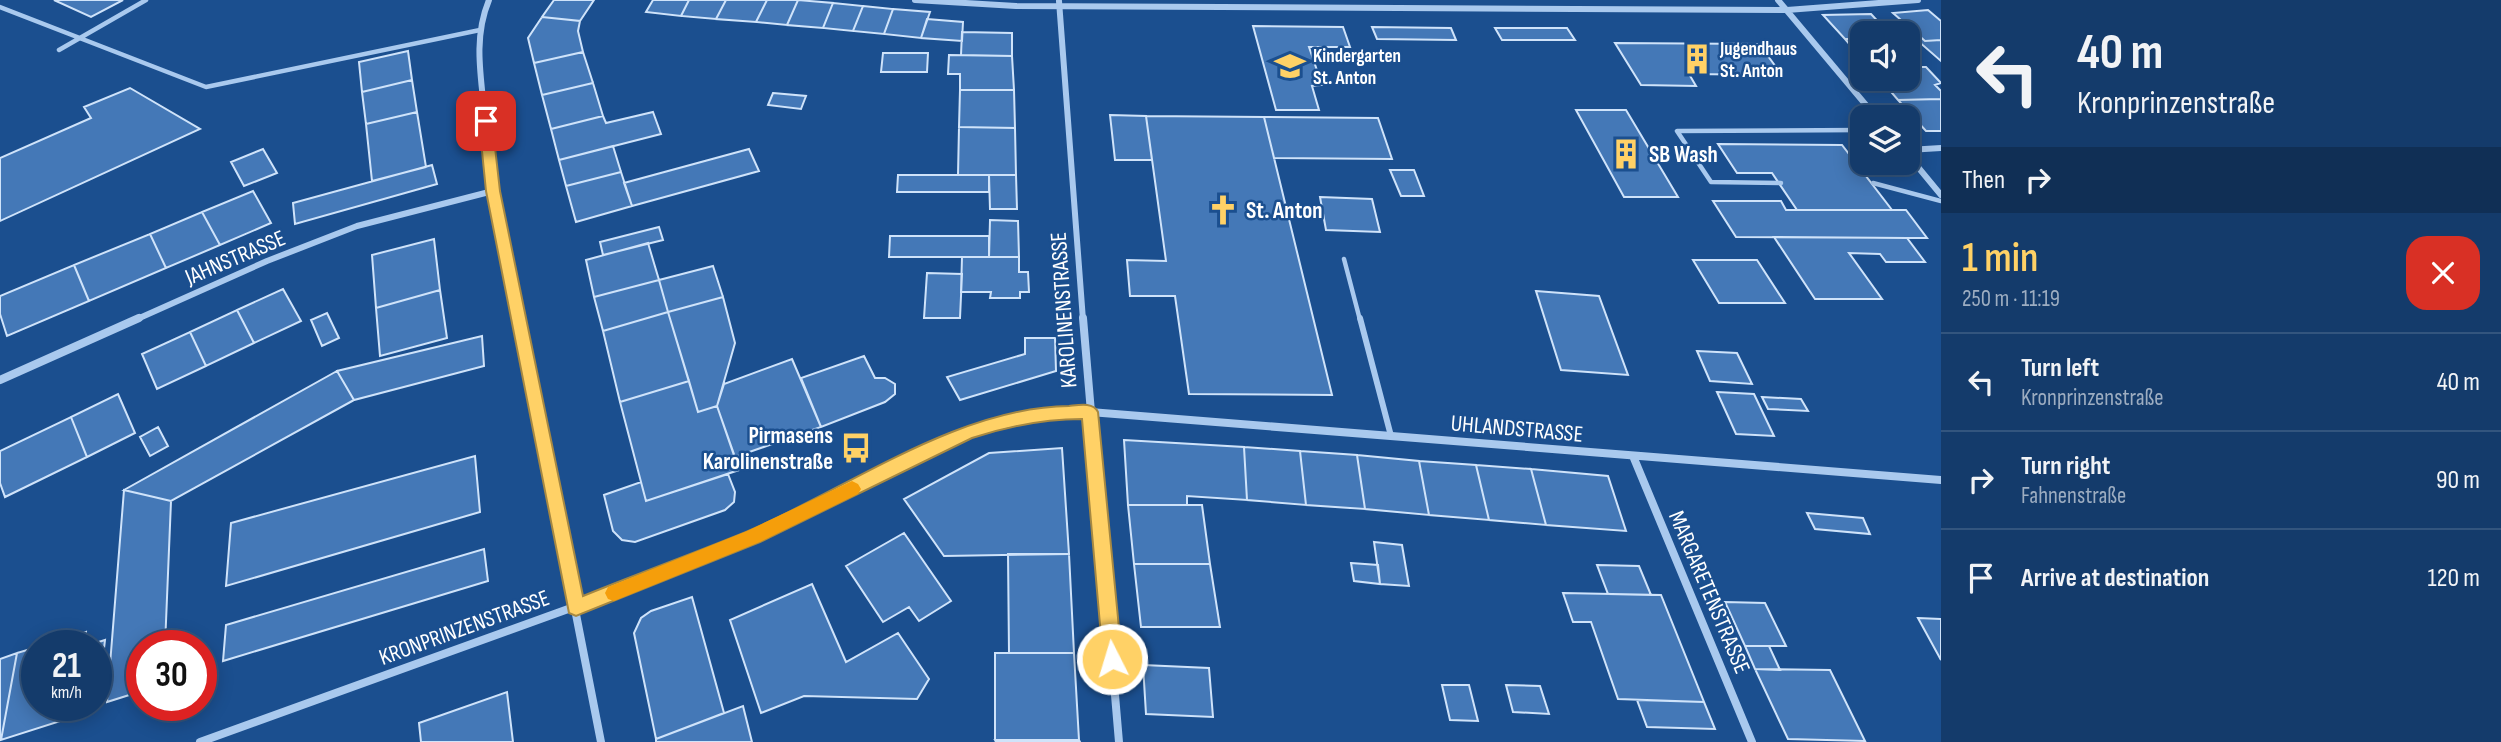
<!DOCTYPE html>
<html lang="en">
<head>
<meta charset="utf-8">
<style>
  :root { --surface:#143b6b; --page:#214673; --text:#f1f3f6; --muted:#9dadc1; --line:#33557e; --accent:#ffd166 }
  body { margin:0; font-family:"Sofia Sans Condensed",sans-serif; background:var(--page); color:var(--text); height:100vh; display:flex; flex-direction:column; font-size:26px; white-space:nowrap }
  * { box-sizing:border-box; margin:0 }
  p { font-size:23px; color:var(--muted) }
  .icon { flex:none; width:38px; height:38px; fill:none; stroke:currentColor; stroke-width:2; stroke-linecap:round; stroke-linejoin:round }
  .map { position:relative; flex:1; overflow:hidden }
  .details { display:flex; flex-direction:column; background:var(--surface); width:560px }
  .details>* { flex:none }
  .guide { background:#143b6b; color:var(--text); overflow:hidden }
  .controls { position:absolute; left:1850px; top:21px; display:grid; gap:14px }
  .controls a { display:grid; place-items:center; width:70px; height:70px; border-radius:14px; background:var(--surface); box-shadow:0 4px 18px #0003,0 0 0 2px var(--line); font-size:35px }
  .speed { position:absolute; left:21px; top:630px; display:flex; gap:14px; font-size:35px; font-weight:700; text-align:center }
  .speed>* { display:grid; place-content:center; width:91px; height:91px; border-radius:50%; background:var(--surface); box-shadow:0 4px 18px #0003,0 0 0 2px var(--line); line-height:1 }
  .speed small { font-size:18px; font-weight:400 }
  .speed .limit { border:10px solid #d22; background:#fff; color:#111 }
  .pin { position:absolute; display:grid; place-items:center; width:60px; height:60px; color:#fff; margin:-30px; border-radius:14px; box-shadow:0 4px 10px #0006 }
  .me { position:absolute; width:77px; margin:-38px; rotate:355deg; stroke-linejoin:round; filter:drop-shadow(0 0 5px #0008) }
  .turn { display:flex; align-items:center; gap:24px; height:147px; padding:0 21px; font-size:32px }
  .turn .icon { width:91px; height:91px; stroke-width:2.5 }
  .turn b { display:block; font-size:49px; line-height:60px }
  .then { display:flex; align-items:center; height:66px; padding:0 21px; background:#0003; gap:14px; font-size:26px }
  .round { display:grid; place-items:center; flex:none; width:74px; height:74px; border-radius:21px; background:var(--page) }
  .head { display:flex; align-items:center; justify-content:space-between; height:119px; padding:0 21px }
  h1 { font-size:42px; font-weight:600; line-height:52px; color:var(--accent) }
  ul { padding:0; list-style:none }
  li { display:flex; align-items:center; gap:21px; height:98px; padding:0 21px; border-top:2px solid var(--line) }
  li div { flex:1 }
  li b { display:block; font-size:26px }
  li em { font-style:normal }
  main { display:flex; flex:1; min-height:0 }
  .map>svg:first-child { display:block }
</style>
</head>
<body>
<main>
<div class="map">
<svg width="1941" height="742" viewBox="0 0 1941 742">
  <rect width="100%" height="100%" fill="#1b4f8f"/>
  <!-- building -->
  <path fill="#4478b7" stroke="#cfe3fa" stroke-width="2" d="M54,0H123L91,17Z
    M554,0H594L580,21L542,17Z
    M653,0H689L681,16L646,12Z
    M689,0H726L716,19L681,16Z
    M726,0H767L756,22L716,19Z
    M767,0H798L787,25L756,22Z
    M798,0L833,3L823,28L787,25Z
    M833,3L863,6L853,31L823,28Z
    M863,6L893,9L884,34L853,31Z
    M893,9L930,12L921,38L884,34Z
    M1928,10L1941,21V40L1925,41L1893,13Z
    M1871,14L1884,28H1891L1896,33H1862V39H1845L1823,15Z
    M542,17L580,21L578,31L583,52L534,63L528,38Z
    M927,19L963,22L962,41L921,38Z
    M1253,26L1343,27L1350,47H1309L1322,85L1312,86L1319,110H1276Z
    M1908,26L1925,41L1941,40V61L1902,27Z
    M1372,27L1451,28L1456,40L1377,39Z
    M1495,28H1567L1575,40H1502Z
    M962,32L1012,33V56L961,55Z
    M1845,39H1862V59Z
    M1615,43L1759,44L1782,75L1689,74L1696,86L1641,85Z
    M408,51L412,80L362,92L359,62Z
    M583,52L593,83L542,95L534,63Z
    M883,53H928L927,72H881Z
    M949,55L1012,56L1014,90H960V74H948Z
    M1908,67H1926L1941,83L1935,85L1941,91V99L1898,100L1880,79H1908Z
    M412,80L417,112L366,124L362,92Z
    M593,83L603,116L551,129L542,95Z
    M130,88L200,129L0,221V158L91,118L84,107Z
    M960,90H1014L1015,128L959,127Z
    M773,93L806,96L801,109L768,105Z
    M1941,99V131H1926L1898,100Z
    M1576,110H1626L1678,197H1624Z
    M417,112L426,167L372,181L366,124Z
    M653,112L661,134L559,160L551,129L603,116L606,123Z
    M1110,115L1146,116L1152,160H1115Z
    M1146,116L1264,117L1332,395L1189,394L1175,296H1130L1127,260L1166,261Z
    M1264,117L1378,118L1392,159L1274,158Z
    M959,127L1015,128L1016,175H958Z
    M1718,144L1842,145L1892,210H1797L1772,173H1737Z
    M613,146L621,172L566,186L559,160Z
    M263,149L277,173L244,186L231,162Z
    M749,149L759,171L632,206L624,183Z
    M432,165L437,184L295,224L293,203Z
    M1390,170H1414L1424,196H1401Z
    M621,172L632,206L576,222L566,186Z
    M898,175H989V192H897Z
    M989,175H1016L1017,209H990Z
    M253,191L271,223L220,245L202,212Z
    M1320,197L1372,199L1380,232L1326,230Z
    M1713,201H1781L1786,210H1906L1927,238L1736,237Z
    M202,212L220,245L166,268L150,234Z
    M990,220L1018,221L1019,257H989Z
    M659,227L663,240L603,255L600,242Z
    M150,234L166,268L89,301L74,265Z
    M890,236H989V257H889Z
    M1774,237L1907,238L1925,262H1886L1880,254L1849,253L1882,299H1815Z
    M434,239L440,290L376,308L372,255Z
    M648,243L659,280L594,297L586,260Z
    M962,257H1019V272H1028L1029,292H1020V298H990L991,292H961Z
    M1693,260H1757L1785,303H1719Z
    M74,265L89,301L7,336L0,314V296Z
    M713,266L723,297L668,312L659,280Z
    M927,273L962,274L960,318H924Z
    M659,280L668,312L603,331L594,297Z
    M283,289L301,321L254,343L237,310Z
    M440,290L447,338L380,356L376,308Z
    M1536,291L1599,296L1628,375L1561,370Z
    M723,297L735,343L717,406L698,412L668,312Z
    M237,310L254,343L206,366L190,332Z
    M668,312L689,381L620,402L603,331Z
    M327,313L339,338L322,346L311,320Z
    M190,332L206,366L157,389L142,354Z
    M482,336L484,366L354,400L337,371Z
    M1025,338H1055L1056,371L960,400L947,377L1025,354Z
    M1697,351L1737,353L1752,384L1710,381Z
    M864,356L875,378H885L895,384V394L885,402L821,427L801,378Z
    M792,359L821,427L735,457L717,406L724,384Z
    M337,371L354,400L171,501L124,490Z
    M689,381L698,412L717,406L739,470L646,501L620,402Z
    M1717,392L1754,394L1774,436L1736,434Z
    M118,394L135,433L87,457L71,417Z
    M1762,397L1801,399L1808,411L1768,409Z
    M71,417L87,457L5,497L0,483V451Z
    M158,427L168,446L150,456L140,437Z
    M1124,440L1244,447L1247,500L1187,496V505H1128Z
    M1244,447L1300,451L1306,505L1247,500Z
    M1062,448L1069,554L944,556L904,499L989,453Z
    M1300,451L1357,455L1365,509L1306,505Z
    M1357,455L1419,461L1429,515L1365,509Z
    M475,456L480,512L226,586L231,523Z
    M1419,461L1476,465L1489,520L1429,515Z
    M1476,465L1531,469L1546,525L1489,520Z
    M1531,469L1608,476L1626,531L1546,525Z
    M728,474L735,492L734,502L725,510L635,542L622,540L613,531L604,495L641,482L646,501Z
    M124,490L171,501L165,646H142V691L107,702Z
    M1128,505H1202L1210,564H1134Z
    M1807,513L1863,518L1870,534L1815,529Z
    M904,533L951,601L919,621L909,607L883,622L846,566Z
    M1374,542L1402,545L1409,586L1380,584Z
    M484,549L488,581L223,661L226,625Z
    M1008,554H1069L1074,653H1009Z
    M1351,563L1378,565L1380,584L1354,581Z
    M1134,564H1210L1220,627H1141Z
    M1597,565L1639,566L1651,595L1608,594Z
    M812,584L846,662L898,633L929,679L917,699L804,696L761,713L730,620Z
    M1563,593L1661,595L1704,702L1618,699L1591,622H1573Z
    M692,597L724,713L656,739L634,633L641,618L651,611Z
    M1725,602L1765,603L1786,646H1745Z
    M1918,618L1941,619V660Z
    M86,632L85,646H42Z
    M105,640L99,691L96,692V646H86Z
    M1745,646H1769L1780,670L1755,669Z
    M37,647V705H75L73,717L1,740L17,653Z
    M17,653L1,740H0V659Z
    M995,653H1074L1079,740H995Z
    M1143,665L1209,668L1213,717L1146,714Z
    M1755,669L1830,670L1865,741L1788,739Z
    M1442,685H1469L1478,721L1450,720Z
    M1506,685L1540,686L1549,714L1513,712Z
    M507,692L513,742H421L419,723Z
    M1637,700L1704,702L1715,729L1647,727Z
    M743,706L752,742H656V739Z
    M995,740H1079L1080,742H996Z"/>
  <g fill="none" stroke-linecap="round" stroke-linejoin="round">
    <!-- service-far1 -->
    <path stroke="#a9c9ee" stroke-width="4.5" d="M0,7L206,87L480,30
      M59,50L146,0
      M1781,183L1711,182L1677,131L1862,130
      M1873,183L1941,201
      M1344,259L1360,320"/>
    <!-- service -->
    <path stroke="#a9c9ee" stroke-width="6" d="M1360,318L1391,436"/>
    <!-- minor-far1 -->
    <path stroke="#a9c9ee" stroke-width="6" d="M489,0C473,38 481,77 485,117C492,185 505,252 518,320
      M915,0L1016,6L1787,10L1918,0
      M1778,0L1876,117
      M1059,1L1083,320
      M1908,150L1941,148
      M1908,155L1941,195
      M135,320L267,261L357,226L493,191"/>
    <!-- minor -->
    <path stroke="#a9c9ee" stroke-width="8" d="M518,318L601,742
      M1083,318L1119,742
      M0,380L139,318
      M1633,456L1752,742
      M200,742L654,578L753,537L966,433L1006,420L1046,413L1090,412L1941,480"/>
  </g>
  <!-- route -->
  <path fill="#ffd166" stroke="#a68842" stroke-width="2" d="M486,117L492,121L500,191L583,596C637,574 692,554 746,532C847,489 958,407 1069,406C1079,405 1093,402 1098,412L1122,659L1119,666L1112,668L1105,666L1103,659L1082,419C1043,419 1009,426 972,438L760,542L576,616L569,613L486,191L479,121Z"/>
  <!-- slow -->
  <path fill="#f59e0b" d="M852,481L858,484L861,489L858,494L760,542L614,601L608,599L605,593L608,587L747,531Z"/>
  <!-- icons -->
  <defs>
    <g id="building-bare" transform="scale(2.415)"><path d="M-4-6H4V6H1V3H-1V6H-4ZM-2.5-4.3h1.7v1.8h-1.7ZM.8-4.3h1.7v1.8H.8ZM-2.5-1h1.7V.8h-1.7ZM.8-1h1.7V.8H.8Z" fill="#ffd166" stroke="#1b4f8f" stroke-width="2.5" paint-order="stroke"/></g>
    <g id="school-bare" transform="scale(2.415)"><path d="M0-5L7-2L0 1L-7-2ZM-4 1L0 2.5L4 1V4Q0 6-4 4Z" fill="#ffd166" stroke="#1b4f8f" stroke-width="2.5" paint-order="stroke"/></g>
    <g id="church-bare" transform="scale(2.415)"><path d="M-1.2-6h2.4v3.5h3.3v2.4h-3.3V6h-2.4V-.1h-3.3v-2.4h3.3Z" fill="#ffd166" stroke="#1b4f8f" stroke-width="2.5" paint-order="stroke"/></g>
    <g id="bus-bare" transform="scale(2.415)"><path d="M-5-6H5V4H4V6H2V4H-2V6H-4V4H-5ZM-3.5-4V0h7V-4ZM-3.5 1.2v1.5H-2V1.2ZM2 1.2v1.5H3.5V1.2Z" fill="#ffd166" stroke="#1b4f8f" stroke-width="2.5" paint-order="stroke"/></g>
  </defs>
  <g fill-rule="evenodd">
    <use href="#building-bare" x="1697" y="59"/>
    <use href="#school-bare" x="1290" y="66"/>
    <use href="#building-bare" x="1626" y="154"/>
    <use href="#church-bare" x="1223" y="210"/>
    <use href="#bus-bare" x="856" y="448"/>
  </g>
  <g text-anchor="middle" stroke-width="5" stroke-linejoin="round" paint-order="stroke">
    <!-- far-poi labels -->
    <g font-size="19" font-weight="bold" fill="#fff" stroke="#1b4f8f" text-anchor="start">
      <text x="1720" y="55">Jugendhaus<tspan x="1720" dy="22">St. Anton</tspan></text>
      <text x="1313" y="62">Kindergarten<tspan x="1313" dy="22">St. Anton</tspan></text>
    </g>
    <!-- poi labels -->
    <g font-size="23" font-weight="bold" fill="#fff" stroke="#1b4f8f" text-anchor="start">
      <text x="1649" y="162">SB Wash</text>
      <text x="1246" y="218">St. Anton</text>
      <text x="833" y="443" text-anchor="end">Pirmasens<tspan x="833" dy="26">Karolinenstraße</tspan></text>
    </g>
    <!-- street labels -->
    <g font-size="23" fill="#fff" stroke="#1b4f8f">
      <text transform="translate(235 257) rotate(-23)" y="8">JAHNSTRASSE</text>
      <text transform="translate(1063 310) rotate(-94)" y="8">KAROLINENSTRASSE</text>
      <text transform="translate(1517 428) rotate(5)" y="8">UHLANDSTRASSE</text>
      <text transform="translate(1710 592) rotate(67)" y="8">MARGARETENSTRASSE</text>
      <text transform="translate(464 627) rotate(-20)" y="8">KRONPRINZENSTRASSE</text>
    </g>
  </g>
</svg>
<div class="controls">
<a><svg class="icon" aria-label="sound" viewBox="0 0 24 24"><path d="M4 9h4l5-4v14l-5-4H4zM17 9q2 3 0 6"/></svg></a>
<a><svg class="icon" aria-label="layers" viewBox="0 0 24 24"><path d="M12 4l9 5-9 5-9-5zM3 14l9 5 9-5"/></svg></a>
</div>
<div class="speed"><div>21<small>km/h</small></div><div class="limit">30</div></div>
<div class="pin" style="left:486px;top:121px;background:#d93025"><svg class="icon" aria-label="arrive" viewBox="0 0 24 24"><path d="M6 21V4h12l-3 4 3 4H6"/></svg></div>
<svg class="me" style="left:1112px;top:659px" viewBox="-20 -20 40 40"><circle r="17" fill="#ffd166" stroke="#fff" stroke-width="3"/><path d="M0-11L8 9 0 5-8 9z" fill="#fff"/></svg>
</div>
<section class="details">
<div class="guide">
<div class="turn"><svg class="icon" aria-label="left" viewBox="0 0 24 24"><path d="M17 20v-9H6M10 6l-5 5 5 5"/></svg><div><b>40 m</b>Kronprinzenstraße</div></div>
<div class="then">Then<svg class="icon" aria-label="right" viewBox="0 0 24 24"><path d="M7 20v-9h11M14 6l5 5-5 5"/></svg></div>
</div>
<div class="head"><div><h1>1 min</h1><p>250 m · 11:19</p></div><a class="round" style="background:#d93025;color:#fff"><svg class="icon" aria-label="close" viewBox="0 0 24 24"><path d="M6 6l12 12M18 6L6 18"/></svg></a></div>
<ul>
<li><svg class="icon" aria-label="left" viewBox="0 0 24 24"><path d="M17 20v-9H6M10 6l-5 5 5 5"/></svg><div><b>Turn left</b><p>Kronprinzenstraße</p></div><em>40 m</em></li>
<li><svg class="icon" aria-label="right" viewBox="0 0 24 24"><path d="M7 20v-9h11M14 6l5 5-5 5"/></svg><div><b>Turn right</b><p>Fahnenstraße</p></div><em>90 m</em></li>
<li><svg class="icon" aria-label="arrive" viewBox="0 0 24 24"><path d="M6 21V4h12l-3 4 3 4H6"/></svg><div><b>Arrive at destination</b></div><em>120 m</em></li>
</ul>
</section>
</main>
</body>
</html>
